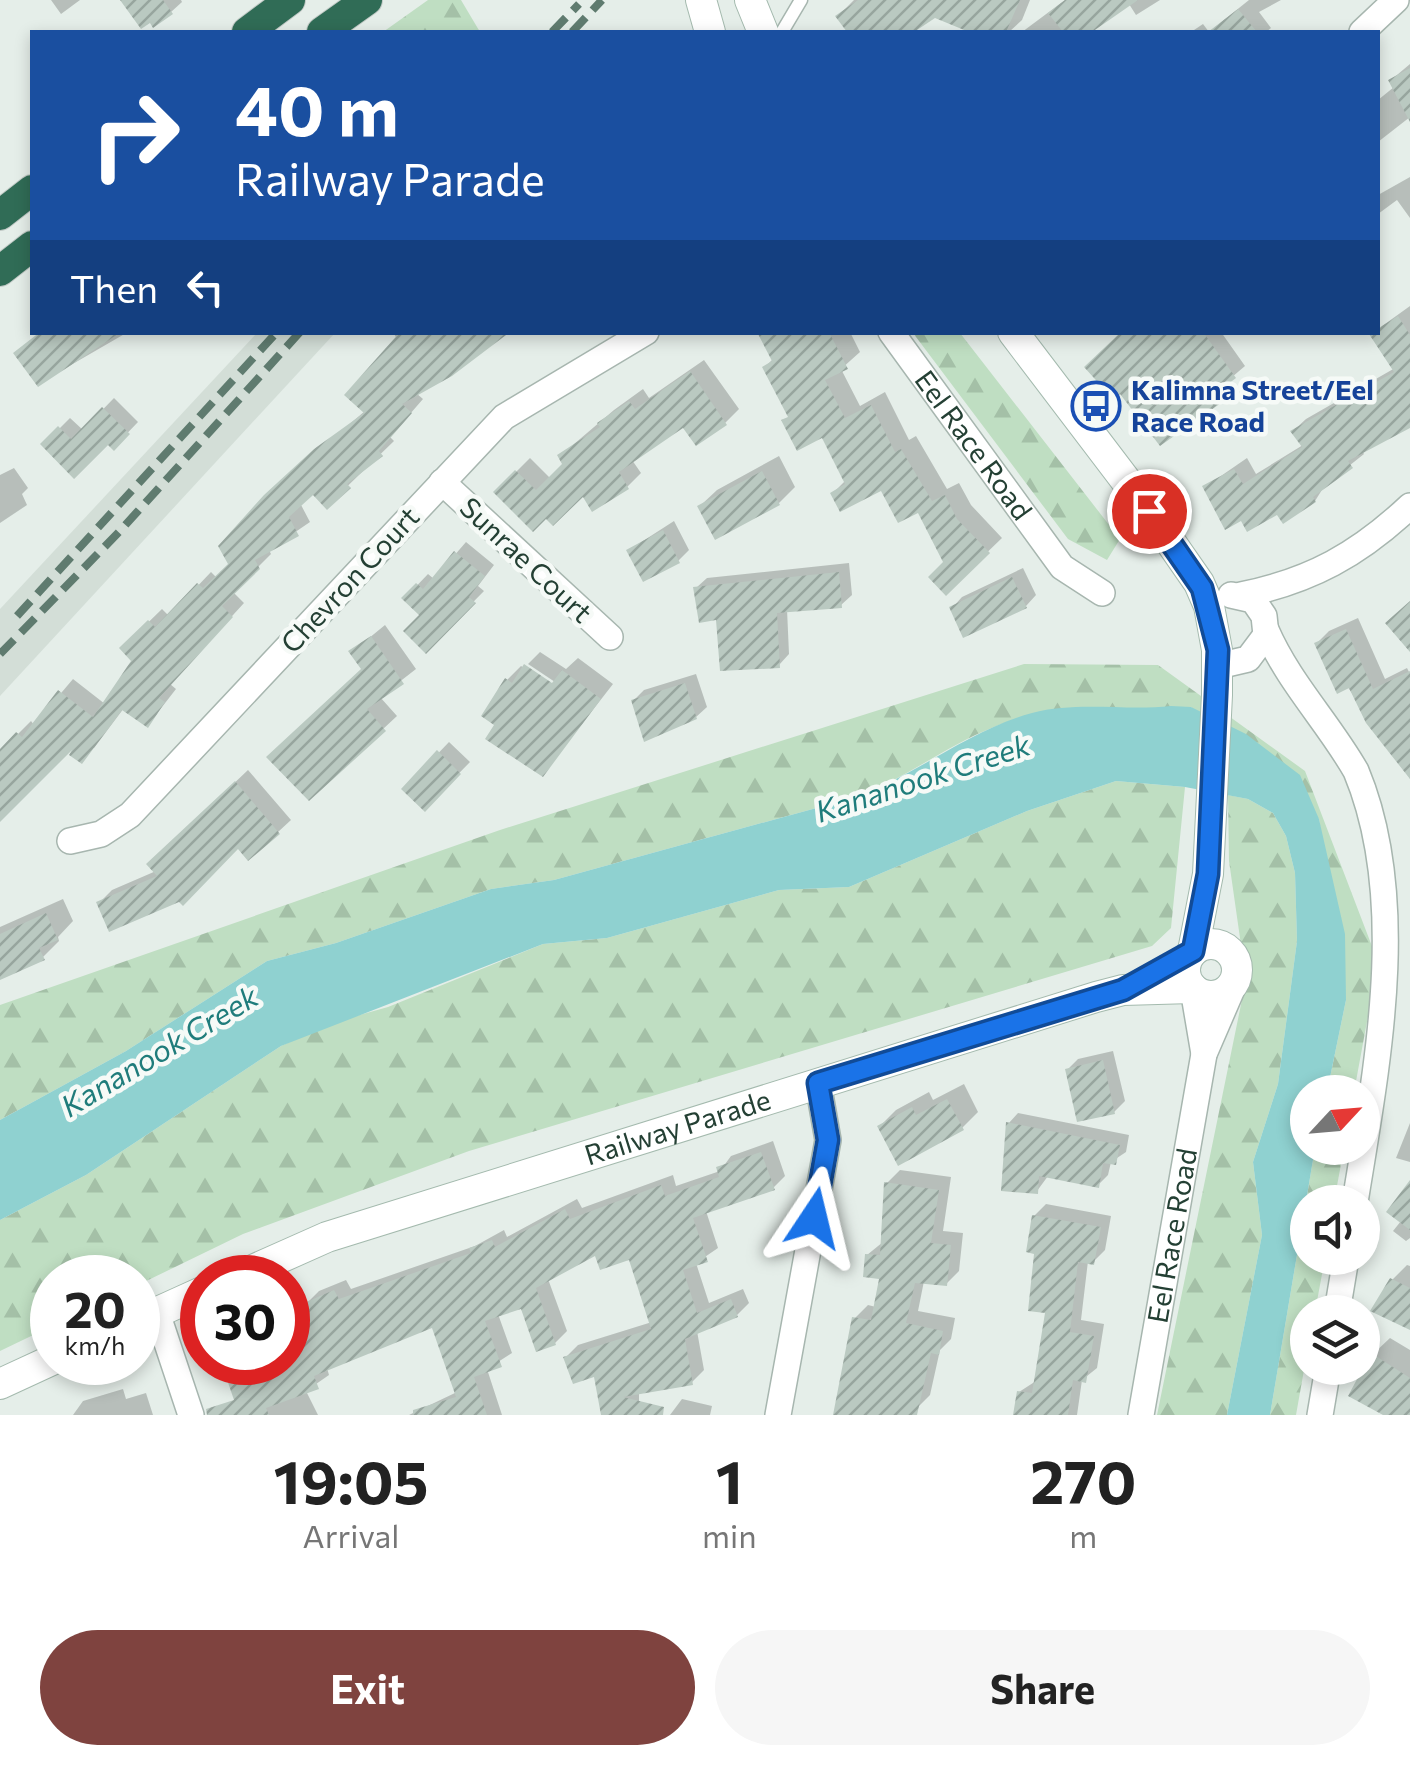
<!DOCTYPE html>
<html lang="en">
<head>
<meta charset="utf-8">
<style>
  :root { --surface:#fff; --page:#f6f6f6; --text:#222; --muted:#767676; --accent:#7f433f }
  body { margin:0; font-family:Commissioner,sans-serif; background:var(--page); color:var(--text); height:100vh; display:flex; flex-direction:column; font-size:38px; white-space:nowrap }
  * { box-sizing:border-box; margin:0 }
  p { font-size:32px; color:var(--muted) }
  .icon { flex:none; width:55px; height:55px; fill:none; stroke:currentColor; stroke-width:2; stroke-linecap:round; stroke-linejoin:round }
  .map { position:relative; height:1415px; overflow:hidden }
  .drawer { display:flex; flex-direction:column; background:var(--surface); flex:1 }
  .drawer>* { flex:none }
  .top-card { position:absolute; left:30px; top:30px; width:1350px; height:305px; border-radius:0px; box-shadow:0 5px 15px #0003; background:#1a4fa0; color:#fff; overflow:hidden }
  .needle { width:65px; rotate:64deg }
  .tools { position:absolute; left:1290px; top:1075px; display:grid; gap:20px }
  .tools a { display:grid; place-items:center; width:90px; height:90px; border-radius:50%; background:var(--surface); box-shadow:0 5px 15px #0003; font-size:50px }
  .speed { position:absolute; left:30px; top:1255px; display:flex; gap:20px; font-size:50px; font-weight:700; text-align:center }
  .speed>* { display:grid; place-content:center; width:130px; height:130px; border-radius:50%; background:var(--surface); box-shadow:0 5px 15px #0003; line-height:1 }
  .speed small { font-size:25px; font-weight:400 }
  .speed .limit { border:15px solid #d22; background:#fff; color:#111 }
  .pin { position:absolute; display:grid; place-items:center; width:85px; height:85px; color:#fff; margin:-42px; border:5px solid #fff; border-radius:50%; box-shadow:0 2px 10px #0007 }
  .me { position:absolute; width:110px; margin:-55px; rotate:10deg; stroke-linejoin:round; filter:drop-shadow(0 0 8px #0008) }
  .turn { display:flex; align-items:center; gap:35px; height:210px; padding:0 40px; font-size:45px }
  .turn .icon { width:130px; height:130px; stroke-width:2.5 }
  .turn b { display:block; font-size:70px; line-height:85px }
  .then { display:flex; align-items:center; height:95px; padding:0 40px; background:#0003; gap:20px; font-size:38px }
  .eta { display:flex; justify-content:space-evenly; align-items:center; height:170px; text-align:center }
  .eta b { font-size:60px; font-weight:700; line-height:70px }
  .cta { display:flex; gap:20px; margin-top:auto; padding:20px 40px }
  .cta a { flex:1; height:115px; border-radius:60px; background:var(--accent); color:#fff; font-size:40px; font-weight:700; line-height:115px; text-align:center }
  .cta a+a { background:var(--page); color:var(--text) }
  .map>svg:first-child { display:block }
</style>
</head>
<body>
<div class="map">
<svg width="1410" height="1415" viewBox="0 0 1410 1415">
  <defs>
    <pattern id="forest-firs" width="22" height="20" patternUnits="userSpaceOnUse" patternTransform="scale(2.5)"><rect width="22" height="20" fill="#bfdec2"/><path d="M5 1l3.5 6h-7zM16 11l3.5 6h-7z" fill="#a4c0a7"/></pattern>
    <pattern id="building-hatch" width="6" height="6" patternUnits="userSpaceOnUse" patternTransform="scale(2.5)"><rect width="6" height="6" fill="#bac9c1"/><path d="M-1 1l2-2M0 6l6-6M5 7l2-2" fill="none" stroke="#97a59e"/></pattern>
  </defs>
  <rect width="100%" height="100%" fill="#e5eee9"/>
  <!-- built -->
  <path fill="#d3ded7" d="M257,333H335L0,696V609Z"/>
  <!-- forest -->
  <path fill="url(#forest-firs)" d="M428,0H461L480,32H383Z
    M913,333H960L1120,539L1107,560L1068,539Z
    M1024,664L1158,665L1305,771L1378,962L1354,1092H1327L1346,1000L1319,819L1191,707C1168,706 1144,712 1122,711C1076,707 1037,709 994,727C943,747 902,782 849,799L554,880L491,889L336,943L267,961L126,1051L0,1120V1005L500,830Z
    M1116,781L1185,787L1171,928L1152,946L469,1151L243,1234L138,1285V1278H52V1326L0,1351V1220L86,1175L281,1046L331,1023L388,1007L543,944L607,938L779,890L849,887L1027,811Z
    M1228,795L1248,799L1273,813L1286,836L1295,873L1297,941L1278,1084L1253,1162L1262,1235L1227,1415H1157L1246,980L1229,861Z
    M1315,1148H1344L1334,1202H1308V1258H1325L1315,1312H1308L1307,1353L1296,1415H1270Z"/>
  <!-- water -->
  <path fill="#8fd1d0" d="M1171,706L1191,707L1246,734L1300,775L1319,819L1345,934L1346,1000L1327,1092H1308V1148H1315L1270,1415H1227L1262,1235L1253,1162L1278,1084L1297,941L1295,873L1286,836L1273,813L1248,799L1185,787L1116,781L1027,811L849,887L779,890L607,938L543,944L281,1046L86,1175L0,1220V1120L126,1051L267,961L336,943L491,889L554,880L849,799C914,778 966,731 1032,713C1077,701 1125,711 1171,706Z"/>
  <!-- shadow -->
  <path fill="#0003" d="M51,0H80L61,14Z
    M123,0H181L182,2L171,12Z
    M854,0H1030L1022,20L1009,32H976L935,16L909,32H850L838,16Z
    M1065,0H1160L1136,15L1129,4L1088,32H1022Z
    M1249,0H1281L1259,12L1271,28L1266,32H1191L1203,24L1209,32Z
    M1410,64V117L1378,142V100L1394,87L1391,80Z
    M1410,177V218L1397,200L1378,214V195Z
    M1410,306V419L1362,451L1364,454L1325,485L1315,501L1242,518L1205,487L1247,458L1256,474L1303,445L1293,431L1306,419L1395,368L1378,329Z
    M44,332H128L38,384L16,353Z
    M393,332H505L416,393L423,399L390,437L394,441L327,506L313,491L300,503L310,522L269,550L271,554L233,592L244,603L170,684L176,689L148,725L124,708L94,748L81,741L0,817V752L31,721L34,725L73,679L105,704L134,660L122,648L162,609L169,616L211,572L217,578L231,564L280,483L365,411L397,339Z
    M760,332H850L860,352L841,369L860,406L885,392L909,440L916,436L947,489L959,483L971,505L1002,538L946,592V562L919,510L882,488L833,493L846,480L823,435L790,416L765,367L773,359Z
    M1123,332H1221L1245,366L1225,383L1230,390L1220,401L1161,442Z
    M704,360L739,409L725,423L684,424L632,460L641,473L627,487L583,493L496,492L530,458L551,479L565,464L560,456L614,410L643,389L649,398Z
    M114,398L138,422L114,447L108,442L44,444L70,418L83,430Z
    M779,456L795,487L779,503L700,506L717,490Z
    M14,468L28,488L22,494L27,505L0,523V475Z
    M674,521L689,550L678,561L629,550Z
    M466,542L494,565L478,586L484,591L426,650L422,615L405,598L428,574L434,579Z
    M849,563L852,595L841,605L787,609L789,654L779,665L719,617L696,588L707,578Z
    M1023,568L1036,595L1026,606L952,608L962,597Z
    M1358,618L1385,679L1407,668L1410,674V776L1317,643L1329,631Z
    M385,625L416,669L380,697L397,716L309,798L364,669L352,652Z
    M540,652L566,669L578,658L613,684L543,774L498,724L507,680L521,666L562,692L564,688L528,664Z
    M696,674L707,707L696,717L633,701L644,690Z
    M449,742L470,762L425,808L404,789Z
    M248,770L291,820L278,832L238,845L180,899L99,903L112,890L156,871L149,864Z
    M63,899L73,921L58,937L59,941L43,957L0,977V927Z
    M1113,1051L1125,1101L1114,1112L1068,1069L1078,1059Z
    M964,1084L978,1112L962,1128L880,1126L896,1110L929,1092L933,1100Z
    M1018,1113L1129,1135L1126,1152L1111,1162L1108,1175L1098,1185L1048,1176L1037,1191L1008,1124Z
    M1410,1123V1162L1396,1158Z
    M773,1141L785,1176L773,1188L706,1211L718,1248L696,1263L709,1303L743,1289L749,1303L737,1315L697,1331L704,1370L692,1382L639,1392V1415H603L596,1373L566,1357L578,1345L652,1322L630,1257L596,1253L548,1279L567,1331L555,1343L522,1306L498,1314L512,1353L487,1369L502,1415H409L457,1392L434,1324L327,1368L329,1375L306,1391L318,1415H236L232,1402L236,1398L226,1368L232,1362H288V1337L317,1326L307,1303L319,1291L346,1280L351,1289L475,1246L504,1230L507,1237L577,1199L582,1208L673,1175L676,1186L720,1171L731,1156Z
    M900,1170L951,1177L943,1231L963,1233L959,1271L946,1284L924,1281L918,1311L955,1318L951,1339L940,1350L930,1395L917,1408L902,1415H835L855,1318L868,1305L876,1307L882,1276L867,1255L883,1242L887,1183Z
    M1410,1185V1238L1406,1241L1393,1231L1401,1221Z
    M1046,1204L1111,1216L1105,1250L1093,1262L1088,1261L1081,1320L1104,1324L1097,1368L1082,1380L1077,1415H1016L1019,1392L1036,1381L1048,1311L1034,1216Z
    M1407,1265L1410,1266V1329L1392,1280Z
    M1390,1338L1410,1350V1415H1388L1351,1395L1373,1354Z
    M123,1389L126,1399L146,1393L153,1415H73L83,1401Z
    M682,1399L712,1406L710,1415H670Z"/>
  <!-- building -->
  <path fill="url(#building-hatch)" d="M120,0H163L173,14L153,28L150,23L141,29Z
    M858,0H1020L1006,32H969L935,18L914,32H847L835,16Z
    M1065,0H1138L1092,32H1063L1048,13Z
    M1238,9L1257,32H1208Z
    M1410,68V122L1388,80Z
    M1398,316L1410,335V428L1348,461L1353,468L1313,497L1316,502L1283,524L1277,515L1247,532L1241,521L1225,530L1202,486L1234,469L1243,484L1302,447L1290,431L1394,372L1369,334Z
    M40,332H121L38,387L13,353Z
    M400,332H510L452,376L402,404L412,413L379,451L383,456L347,484L351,488L327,510L313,495L289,517L299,536L255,560L260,569L222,606L233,617L159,698L165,702L148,728L122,710L82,764L69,755L72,750L0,822V749L16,732L22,737L58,690L93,717L131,661L119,648L148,620L155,627L197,583L203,588L228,564L218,546L264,495L314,449L364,413L344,395Z
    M757,332H829L848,369L825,380L845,418L871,405L895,452L901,449L932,501L945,495L957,519L990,553L946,596L928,577L943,562L918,513L898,523L881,491L840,512L830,493L845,484L822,438L797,451L781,420L788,417L762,367L772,361Z
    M1121,332H1203L1236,378L1215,394L1221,403L1160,446L1120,394L1114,400L1084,367Z
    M690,371L727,425L696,446L683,428L619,472L629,489L592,512L583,497L553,526L546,519L533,532L493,492L515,470L536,490L562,464L557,455L600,427L597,423L629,401L635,409Z
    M102,407L130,434L114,451L108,445L74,479L40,444L58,426L71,439Z
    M762,471L780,505L715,540L697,506Z
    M663,530L680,563L643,582L626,550Z
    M454,551L485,576L469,597L476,603L426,654L403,631L419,615L401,598L416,583L423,589Z
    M839,572L842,608L777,613L780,668L720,671L716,620L699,623L693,587Z
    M1012,577L1027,608L963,638L949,607Z
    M1410,601V652L1385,623Z
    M1346,629L1373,689L1410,671V779L1366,723L1349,688L1337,694L1314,643Z
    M371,636L404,684L367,709L386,731L309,801L266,757L361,669L348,651Z
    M524,664L552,683L562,670L601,699L543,777L485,739L494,725L481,716L505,678L512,683Z
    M685,683L697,719L644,742L631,700Z
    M437,750L461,774L425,812L401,789Z
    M235,781L280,834L248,861L238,849L183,906L179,902L109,932L96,902L157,876L146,864Z
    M46,913L58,940L39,948L45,960L0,980V934Z
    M1103,1060L1115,1114L1077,1122L1065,1069Z
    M947,1099L964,1130L898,1166L877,1126L912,1107L916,1115Z
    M1006,1122L1120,1145L1116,1165L1103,1163L1099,1188L1039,1176L1038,1194L1001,1191Z
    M761,1152L775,1190L693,1218L708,1262L683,1270L697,1313L731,1299L738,1317L685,1339L693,1385L623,1397L664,1407L663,1415H601L594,1377L573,1384L563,1357L651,1329L629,1260L600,1270L595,1256L536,1288L556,1345L536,1352L521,1309L485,1321L502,1367L474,1377L487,1415H413V1410L456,1397L432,1328L314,1376L319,1389L266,1408L269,1415H207L206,1409L234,1400L223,1368L238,1362H288V1310L334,1290L339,1299L471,1253L469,1248L492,1240L495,1247L565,1209L570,1219L661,1185L665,1196L719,1177L716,1167Z
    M1410,1180V1230L1386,1212Z
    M884,1182L939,1190L931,1243L951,1245L947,1286L915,1283L906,1323L943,1331L939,1355L931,1353L917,1415H833L852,1317L871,1320L879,1279L863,1277L865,1254L880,1255Z
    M1032,1215L1101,1227L1094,1265L1078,1262L1070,1332L1094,1336L1086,1383L1073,1380L1068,1415H1013L1017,1391L1032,1393L1045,1313L1028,1311L1034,1254L1026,1252Z
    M1390,1278L1410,1288V1330L1370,1311Z
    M1371,1353L1410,1378V1415H1383L1348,1396Z"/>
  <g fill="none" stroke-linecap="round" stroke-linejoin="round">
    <!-- lane casing -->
    <g stroke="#a7b6af" stroke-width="15">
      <path id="lane" d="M782,32L801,0"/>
    </g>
    <!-- street casing -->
    <g stroke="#a7b6af" stroke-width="28">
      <g id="street">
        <path d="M1362,32L1396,0"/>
        <path id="s1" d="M891,332L1062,567L1102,593"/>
        <path d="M442,482L610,637"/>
        <path d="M1241,595C1311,581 1359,554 1410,506"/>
        <path d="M1266,630C1289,683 1328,722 1356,771C1410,900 1377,1066 1355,1202"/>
        <path d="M1218,666L1248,659L1266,635L1264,616L1253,600L1231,595"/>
        <path d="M70,841L101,834L130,815L504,417L646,332"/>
        <path d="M1193,989L1204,1054"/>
        <path d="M1337,1312L1346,1258"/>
        <path d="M157,1313L191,1415"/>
        <path d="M778,1415L828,1140L818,1083"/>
        <path id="s2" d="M1141,1415L1204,1054L1236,980"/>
        <path d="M1320,1415L1328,1368"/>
      </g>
    </g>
    <!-- secondary casing -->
    <g stroke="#a4baae" stroke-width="32">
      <g id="secondary">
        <path d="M701,0L710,32"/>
        <path d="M750,0L763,32"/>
        <path d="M1013,332L1149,511L1199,583L1209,606L1217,650V695L1208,874L1193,951"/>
        <circle cx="1211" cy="970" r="26"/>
        <path id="s3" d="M235,1278L327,1237L1096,997L1123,990L1192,988"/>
        <path d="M138,1321L202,1292"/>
        <path d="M0,1384L52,1360"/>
      </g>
    </g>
    <!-- highway casing -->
    <g stroke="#c2cac6" stroke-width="32">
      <path id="highway" d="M247,32L290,0
        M322,32L367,0
        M0,215L32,190
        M0,271L32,246"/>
    </g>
    <!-- lane -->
    <use href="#lane" stroke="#fff" stroke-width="12"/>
    <!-- street -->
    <use href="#street" stroke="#fff" stroke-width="25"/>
    <!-- secondary -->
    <use href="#secondary" stroke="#fff" stroke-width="30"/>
    <!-- highway -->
    <use href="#highway" stroke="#306c56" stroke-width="30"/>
    <!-- rail -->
    <path stroke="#5f7b6f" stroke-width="8" stroke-dasharray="20 10" stroke-linecap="butt" d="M552,32L579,4
      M572,32L602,0
      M17,616L277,332
      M0,654L119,532L300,332"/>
  </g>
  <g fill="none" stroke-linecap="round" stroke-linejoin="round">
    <!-- route casing -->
    <g stroke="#114b97" stroke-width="25">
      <path id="route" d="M814,1218L828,1140L818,1083L1123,990L1193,951L1208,874L1218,650L1202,588L1149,511"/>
    </g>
    <!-- route -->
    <use href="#route" stroke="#1a73e8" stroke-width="18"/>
  </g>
  <!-- icons -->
  <defs>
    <g id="bus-ring" transform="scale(2.5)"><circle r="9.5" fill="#f6faf7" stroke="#1a4fb4" stroke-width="1.5"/><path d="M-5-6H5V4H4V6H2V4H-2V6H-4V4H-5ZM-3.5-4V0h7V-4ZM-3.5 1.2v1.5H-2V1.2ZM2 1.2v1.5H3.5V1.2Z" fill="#1a4fb4"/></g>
  </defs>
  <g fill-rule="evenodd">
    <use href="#bus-ring" x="1096" y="406"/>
  </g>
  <g text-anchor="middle" stroke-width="9" stroke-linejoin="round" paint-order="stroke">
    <!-- transit labels -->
    <g font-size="28" font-weight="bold" fill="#164399" stroke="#f6faf7" text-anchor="start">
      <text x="1131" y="400">Kalimna Street/Eel<tspan x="1131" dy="32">Race Road</tspan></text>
    </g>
    <!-- street labels -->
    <g font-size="28" fill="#244034" stroke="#f6faf7">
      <text dy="10" stroke="none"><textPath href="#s1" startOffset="140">Eel Race Road</textPath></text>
      <text transform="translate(526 560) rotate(43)" y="10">Sunrae Court</text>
      <text transform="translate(350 580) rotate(-47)" y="10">Chevron Court</text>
      <text dy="10" stroke="none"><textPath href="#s3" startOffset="468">Railway Parade</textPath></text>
      <text dy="10" stroke="none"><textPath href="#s2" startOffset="182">Eel Race Road</textPath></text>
    </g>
    <!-- water labels -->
    <g font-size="30" font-style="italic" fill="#1f7c7b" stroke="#f6faf7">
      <text transform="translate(923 779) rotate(-18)" y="10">Kananook Creek</text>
      <text transform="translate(160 1052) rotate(-31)" y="10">Kananook Creek</text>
    </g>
  </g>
</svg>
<div class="tools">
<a><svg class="needle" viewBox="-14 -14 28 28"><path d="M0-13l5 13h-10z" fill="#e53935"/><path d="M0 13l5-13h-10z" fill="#767676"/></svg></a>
<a><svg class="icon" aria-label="sound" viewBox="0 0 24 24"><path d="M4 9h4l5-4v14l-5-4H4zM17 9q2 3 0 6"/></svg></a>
<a><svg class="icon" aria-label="layers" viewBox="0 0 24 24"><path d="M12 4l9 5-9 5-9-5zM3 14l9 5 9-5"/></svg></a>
</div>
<div class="speed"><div>20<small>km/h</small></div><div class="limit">30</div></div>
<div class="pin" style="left:1149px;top:511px;background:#d93025"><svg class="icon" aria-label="arrive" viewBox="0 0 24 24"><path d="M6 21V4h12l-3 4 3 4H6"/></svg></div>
<svg class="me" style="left:814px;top:1218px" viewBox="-20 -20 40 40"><path d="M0-17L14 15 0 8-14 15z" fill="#1a73e8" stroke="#fff" stroke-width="4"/></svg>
<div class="top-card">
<div class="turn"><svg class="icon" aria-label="right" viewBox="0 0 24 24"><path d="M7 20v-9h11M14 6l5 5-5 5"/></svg><div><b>40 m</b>Railway Parade</div></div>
<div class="then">Then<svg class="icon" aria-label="left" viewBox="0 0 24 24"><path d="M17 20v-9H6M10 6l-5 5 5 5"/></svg></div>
</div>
</div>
<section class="drawer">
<div class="eta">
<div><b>19:05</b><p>Arrival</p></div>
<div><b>1</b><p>min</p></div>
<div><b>270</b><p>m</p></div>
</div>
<div class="cta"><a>Exit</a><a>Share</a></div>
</section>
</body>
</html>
